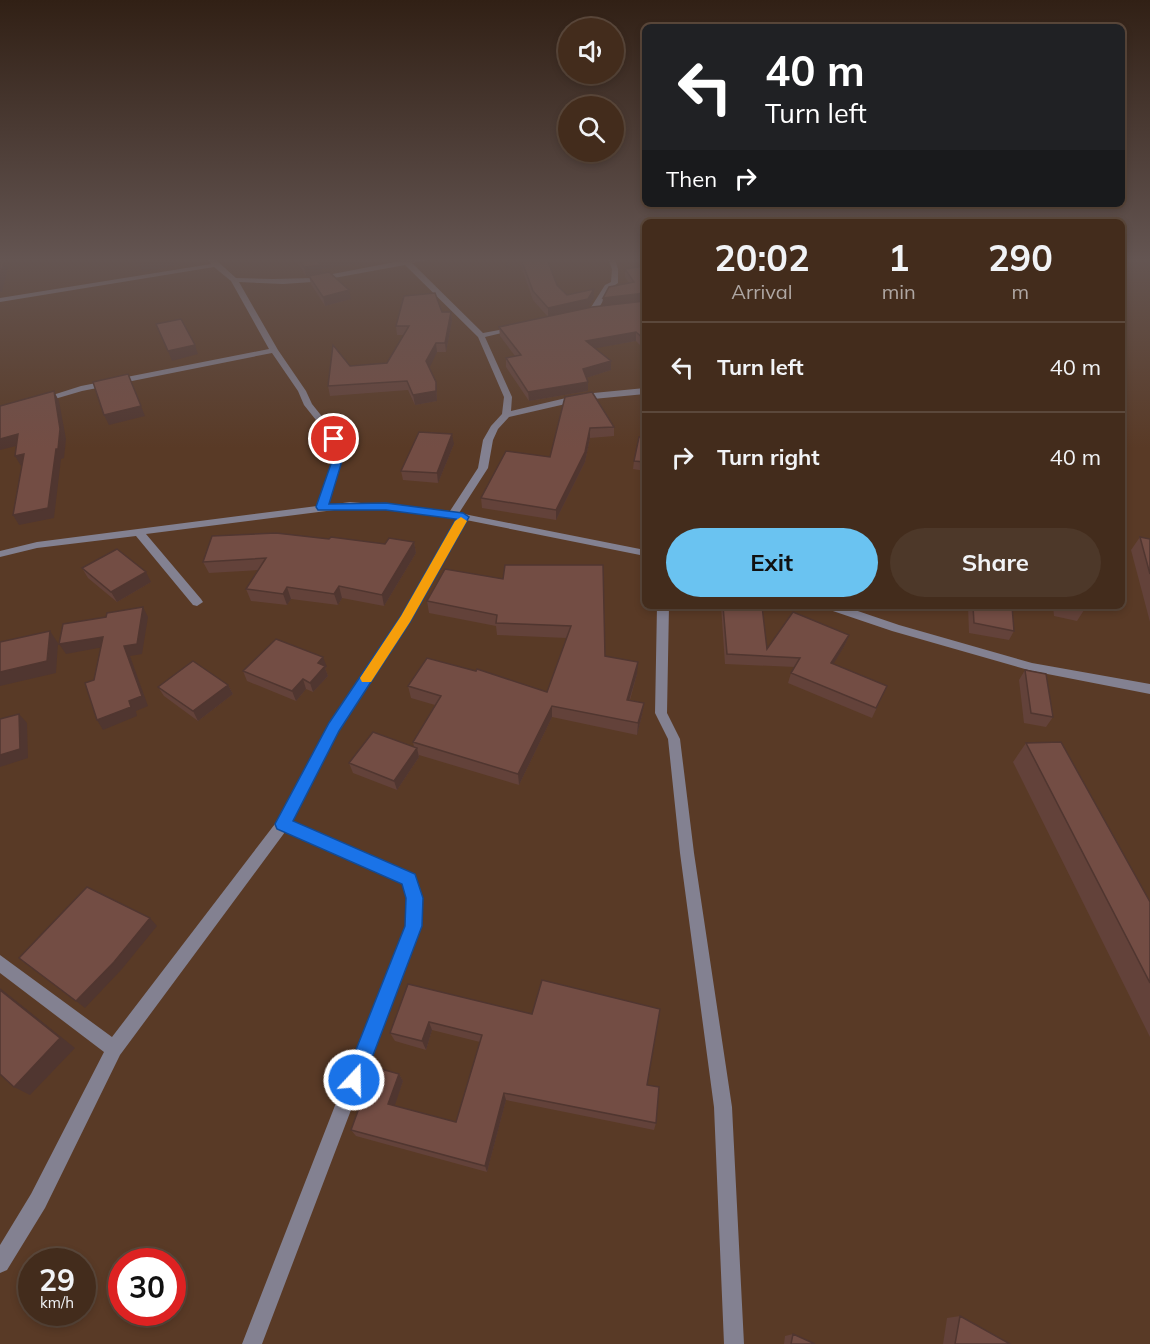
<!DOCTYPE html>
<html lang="en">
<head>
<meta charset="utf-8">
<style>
  :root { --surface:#432c1c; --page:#4d3829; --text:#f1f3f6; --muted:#afa7a3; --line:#5b483b; --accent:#6ac3f1 }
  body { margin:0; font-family:Mulish,sans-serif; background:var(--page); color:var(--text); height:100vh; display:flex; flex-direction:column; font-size:22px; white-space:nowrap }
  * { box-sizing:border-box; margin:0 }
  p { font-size:20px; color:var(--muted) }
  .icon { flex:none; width:33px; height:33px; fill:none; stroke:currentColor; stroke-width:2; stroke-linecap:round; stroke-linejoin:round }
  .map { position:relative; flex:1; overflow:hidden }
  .side { position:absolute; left:642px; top:219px; width:483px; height:390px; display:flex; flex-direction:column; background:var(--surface); border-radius:9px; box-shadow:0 3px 9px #0003,0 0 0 2px var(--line) }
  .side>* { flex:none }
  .guide { position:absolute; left:642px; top:24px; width:483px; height:183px; border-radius:9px; box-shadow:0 3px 9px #0003,0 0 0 2px var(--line); background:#202124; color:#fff; overflow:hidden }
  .tools { position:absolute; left:558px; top:18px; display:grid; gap:12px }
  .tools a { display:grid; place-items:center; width:66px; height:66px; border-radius:50%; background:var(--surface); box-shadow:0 3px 9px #0003,0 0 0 2px var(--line); font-size:30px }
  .speed { position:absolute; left:18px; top:1248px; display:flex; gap:12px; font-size:30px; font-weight:700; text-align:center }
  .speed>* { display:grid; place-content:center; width:78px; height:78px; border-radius:50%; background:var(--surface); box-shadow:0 3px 9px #0003,0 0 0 2px var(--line); line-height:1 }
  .speed small { font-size:15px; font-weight:400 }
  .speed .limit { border:9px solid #d22; background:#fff; color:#111 }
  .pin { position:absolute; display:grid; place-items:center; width:51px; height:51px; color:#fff; margin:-26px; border:3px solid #fff; border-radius:50%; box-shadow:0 2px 6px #0007 }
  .me { position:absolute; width:66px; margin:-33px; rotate:21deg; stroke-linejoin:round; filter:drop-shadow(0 0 4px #0008) }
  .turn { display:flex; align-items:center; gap:21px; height:126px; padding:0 24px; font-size:27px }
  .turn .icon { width:78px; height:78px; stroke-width:2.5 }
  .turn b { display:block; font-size:42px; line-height:51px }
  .then { display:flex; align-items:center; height:57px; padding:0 24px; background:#0003; gap:12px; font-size:22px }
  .eta { display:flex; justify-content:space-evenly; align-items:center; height:102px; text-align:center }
  .eta b { font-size:36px; font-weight:700; line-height:42px }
  .primary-button { display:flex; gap:12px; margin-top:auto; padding:12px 24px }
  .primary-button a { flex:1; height:69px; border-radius:36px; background:var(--accent); color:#111; font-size:24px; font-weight:700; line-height:69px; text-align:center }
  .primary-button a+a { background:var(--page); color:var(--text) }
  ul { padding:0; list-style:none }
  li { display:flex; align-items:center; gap:18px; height:90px; padding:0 24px; border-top:2px solid var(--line) }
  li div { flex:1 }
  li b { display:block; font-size:22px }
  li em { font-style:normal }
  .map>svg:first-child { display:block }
</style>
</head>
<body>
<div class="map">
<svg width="1150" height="1344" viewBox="0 0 1150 1344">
  <rect width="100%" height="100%" fill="#593a26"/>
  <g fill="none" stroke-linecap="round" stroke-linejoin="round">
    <!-- street -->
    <path fill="#838191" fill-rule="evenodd" d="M208,259H215L236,278L273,279L312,278L400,261V259H434L412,263L483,333L515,327L519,329L485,337L512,397L511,411L583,394L645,388V394L583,400L509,417L498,429L493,440L488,468L459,513L645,550V556L466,520L410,622L339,731L292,821L414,874L422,898L421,926L262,1344H242L405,926L408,898L403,883L285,832L120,1055L45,1208L7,1270L0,1273V1245L31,1194L104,1052L0,973V955L112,1037L278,820L330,723L402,617L457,519L387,510L350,508L146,534L201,599L203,602L197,606L193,605L136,536L37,548L0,557V551L37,542L317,506L332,461L331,439L304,405L298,391L272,353L82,391L41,403L37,400L81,386L269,349L231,281L214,267L0,302V298L211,264ZM405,265L478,337L504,397L502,414L491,426L483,440L478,468L450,511L350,502L328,505L342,461L340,439L312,404L306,391L278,350L239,282L283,284L312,282Z
      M608,259H615L618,269V283L611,288L595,314H589L588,312L605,285L611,282L612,269Z
      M657,606H669L667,713L680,739L694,853L732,1107L744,1344H724L714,1107L680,853L668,739L655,713Z
      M825,606H843L899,625L1032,663L1150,684V694L1032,671L892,631L827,609Z"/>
  </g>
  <!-- wall -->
  <path fill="#63423a" d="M295,259H377V260L322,269L323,273L351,299L325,306L311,284L309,276L311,275L306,276Z
    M520,259H547L557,285L567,295L594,298L588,308L548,317L533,300L520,263Z
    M645,266V350L636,341L595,348L611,361V370L586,378L588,391L529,401L506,367V358L515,356L500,336L499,327L602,306L629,283L625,277V269Z
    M442,312H451L452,321L446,352H437L429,367L436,382L437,401L415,405L408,390L330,396L328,386L350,366L387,363L404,335H397L396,326Z
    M565,397L614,427V436L590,438L585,462L556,520L482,508L481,498L550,457Z
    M645,437V471L633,469L634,461Z
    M454,444L438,483L403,480L401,471Z
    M1140,537L1150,539V622L1131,550Z
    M329,539L385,544L414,542L416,553L384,606L342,598L338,605L291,599L287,605L251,601L246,589L259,570L209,573L203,562Z
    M505,565L605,656L637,674L630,700L644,703L642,715L637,735L552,717L519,785L419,755V757L397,790L353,773L349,763L414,747L413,742L435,705L411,698L408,686L547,692L567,638L497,635L496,626L429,613L427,601L503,579Z
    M82,568L151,582L117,602L88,578Z
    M721,606H762L767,649L849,635L845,645L833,664L887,686L872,718L788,683L791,673L795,667L725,664Z
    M968,606H1012L1014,631L1009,640L969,633Z
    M1053,606H1085L1086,607L1077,621L1054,616Z
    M327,667L325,668L328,676L313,692L306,689L296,701L247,681L243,671Z
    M1025,670L1053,717L1046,727L1024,723L1019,680Z
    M228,685L233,694L198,721L164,696L158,687Z
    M1026,743L1150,902V1037L1013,762Z
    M408,984L647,1085L656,1123L654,1130L506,1100L487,1172L356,1136L351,1130L399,1074L403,1081L394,1106L456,1122L480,1042L432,1030L426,1050L395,1041L390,1033Z
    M960,1316L1010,1344H943L947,1318Z
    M793,1334L815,1344H784L785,1336Z"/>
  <!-- shaded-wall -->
  <path fill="#503630" d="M160,259H174V266L142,272L139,264Z
    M324,259H377V260L322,269L323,274L306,276L304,267L317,261Z
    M507,259H510L507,270L506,262Z
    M4,261L8,268L2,292H0V277Z
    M594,289V298L588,308L548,317V308Z
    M349,290L351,299L325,306L323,297Z
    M645,293V302L602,306L603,298Z
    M451,312L452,321L446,352L445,343Z
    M636,332V341L586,350V341Z
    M436,343L437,352L428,371L426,361Z
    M195,345L198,354L172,361L168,351Z
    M611,361V370L583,379V369Z
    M128,374L145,416L109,425L104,415Z
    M436,382L437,401L415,405L413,395Z
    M588,382V391L529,401L528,392Z
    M54,391L59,401L66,439L64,458L61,459L54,518L19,525L13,515L56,449Z
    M590,428V438L585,462L556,520V510Z
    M18,434L24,444L0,450V439Z
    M452,434L454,444L438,483L437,473Z
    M24,454L30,464L21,466L15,456Z
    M414,542L416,553L384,606L382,595Z
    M146,572L151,582L117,602L111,592Z
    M339,586L342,598L338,605L334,594Z
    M287,587L291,599L287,605L283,594Z
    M143,607L148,617L142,654L130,656L148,706L136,711L137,716L103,730L97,720L129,701L124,646Z
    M50,631L58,643L56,673L0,686V672Z
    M849,635L845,645L828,673L831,663Z
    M103,637L109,646L66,654L59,644Z
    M323,657L327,667L325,668L328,676L313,692L310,683L318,663Z
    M638,662L637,674L626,711L627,700Z
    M303,679L306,689L296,701L292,691Z
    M228,685L233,694L198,721L193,711Z
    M644,703L642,715L637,735L638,723Z
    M552,706V717L519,785L518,774Z
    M19,714L27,723L28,758L0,767V755Z
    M417,748L419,757L397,790L394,781Z
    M150,918L157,926L122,969L85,1008L76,1001Z
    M0,988L75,1048L30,1095L14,1087Z
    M429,1022L432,1030L426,1050L422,1041Z
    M399,1074L403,1081L393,1111L388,1104Z
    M504,1093L506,1100L487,1172L485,1166Z"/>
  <!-- building -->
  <path fill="#734d44" stroke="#503630" stroke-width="1.5" d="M139,259H160L139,264Z
    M298,259H324L317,261L321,265L304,267Z
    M521,259H547L557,285L567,295L594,289L588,299L548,308L533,291Z
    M0,261H4L0,277Z
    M645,266V293L603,298L609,287L634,282L625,269Z
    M329,272L349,290L323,297L309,276Z
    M435,293L442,312H451L445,343H436L426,361L436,382V391L413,395L407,381L328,386L333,345L350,366L387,363L409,326H396L404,296Z
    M645,301V340L636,332L586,341L611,361L583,369L588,382L528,392L506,358L521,355L499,327L592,307Z
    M181,319L195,345L168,351L156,324Z
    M128,374L141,406L104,415L93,382Z
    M54,391L60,429L58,449H56L48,508L13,515L24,454L15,456L18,434L0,439V406Z
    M592,392L614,427L590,428L585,452L556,510L481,498L506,451L550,457L565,397Z
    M419,432L452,434L437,473L401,471Z
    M639,437H645V462L634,461Z
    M276,533L329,539L331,537L385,544L389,538L414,542L382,595L339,586L334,594L287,587L283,594L246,589L266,558L203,562L212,536Z
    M1140,537L1150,539V574Z
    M117,549L146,572L111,592L82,568Z
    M505,565H603L605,656L638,662L627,700L644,703L638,723L552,706L518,774L413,742L441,696L408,686L427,658L476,671L477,669L547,692L571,626L496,623L497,615L427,601L445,569L503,579Z
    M723,606H762L767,649L793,612L849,635L831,663L887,686L876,708L791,673L800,658L727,654Z
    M973,606H1012L1014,631L974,623Z
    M143,607L137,644L124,646L142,696L129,701L131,707L97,720L85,683L94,680L103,637L59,644L63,624L106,617L107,613Z
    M50,631L47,661L0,672V642Z
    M276,639L323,657L318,663L325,666L310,683L303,679L292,691L243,671Z
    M193,661L228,685L193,711L158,687Z
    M1025,670L1046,674L1053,717L1031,713Z
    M19,714L20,749L0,755V719Z
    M373,732L417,748L394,781L349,763Z
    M1061,742L1150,902V983L1026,743Z
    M87,887L150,918L114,962L76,1001L19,958Z
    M542,980L660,1009L647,1085L659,1087L656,1123L504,1093L485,1166L351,1130L374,1067L399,1074L388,1104L456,1122L482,1035L429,1022L422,1041L390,1033L408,984L532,1014Z
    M0,990L60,1038L14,1087L0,1074Z
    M960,1316L1010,1344H955Z
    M793,1334L815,1344H791Z"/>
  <!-- sky -->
  <linearGradient id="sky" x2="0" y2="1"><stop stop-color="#312015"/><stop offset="0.58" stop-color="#645552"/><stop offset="1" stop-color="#645552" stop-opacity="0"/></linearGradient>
  <rect width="1150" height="448" fill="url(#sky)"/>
  <!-- route -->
  <path fill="#1a73e8" stroke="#114b97" stroke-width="1.5" d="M334,436L340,439L342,461L329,504L386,503L463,513L469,517L410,622L339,731L293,821L415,874L423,898L422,926L361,1087L354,1090L347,1087L344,1080L405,926L406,898L402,884L277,829L275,824L329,723L401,616L456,519L386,510H318L316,507L332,461L329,439Z"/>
  <!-- slow -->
  <path fill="#f59e0b" d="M461,517L467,521L410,622L371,682H362L360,678L362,675L401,616L455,521Z"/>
</svg>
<div class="tools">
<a><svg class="icon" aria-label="sound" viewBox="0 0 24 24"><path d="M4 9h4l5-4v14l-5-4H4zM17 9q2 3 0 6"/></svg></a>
<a><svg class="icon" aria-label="search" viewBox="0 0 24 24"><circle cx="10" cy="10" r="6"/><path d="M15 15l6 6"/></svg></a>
</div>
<div class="speed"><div>29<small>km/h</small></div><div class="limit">30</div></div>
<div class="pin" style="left:334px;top:439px;background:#d93025"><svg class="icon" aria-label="arrive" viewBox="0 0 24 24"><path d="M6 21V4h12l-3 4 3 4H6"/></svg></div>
<svg class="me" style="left:354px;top:1080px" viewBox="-20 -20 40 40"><circle r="17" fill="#1a73e8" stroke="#fff" stroke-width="3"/><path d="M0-11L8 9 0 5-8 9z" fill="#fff"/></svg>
<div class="guide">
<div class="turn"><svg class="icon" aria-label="left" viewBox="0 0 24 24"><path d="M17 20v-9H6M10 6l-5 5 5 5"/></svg><div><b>40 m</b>Turn left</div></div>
<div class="then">Then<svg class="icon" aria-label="right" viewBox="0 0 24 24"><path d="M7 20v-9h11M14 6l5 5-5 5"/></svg></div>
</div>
<section class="side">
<div class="eta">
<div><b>20:02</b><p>Arrival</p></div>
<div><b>1</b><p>min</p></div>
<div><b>290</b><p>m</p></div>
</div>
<ul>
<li><svg class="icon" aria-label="left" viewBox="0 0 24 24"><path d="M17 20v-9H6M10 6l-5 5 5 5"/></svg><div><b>Turn left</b></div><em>40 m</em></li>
<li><svg class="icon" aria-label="right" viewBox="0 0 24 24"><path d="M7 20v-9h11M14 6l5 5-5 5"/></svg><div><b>Turn right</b></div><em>40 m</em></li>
</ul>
<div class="primary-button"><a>Exit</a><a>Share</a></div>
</section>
</div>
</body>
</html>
